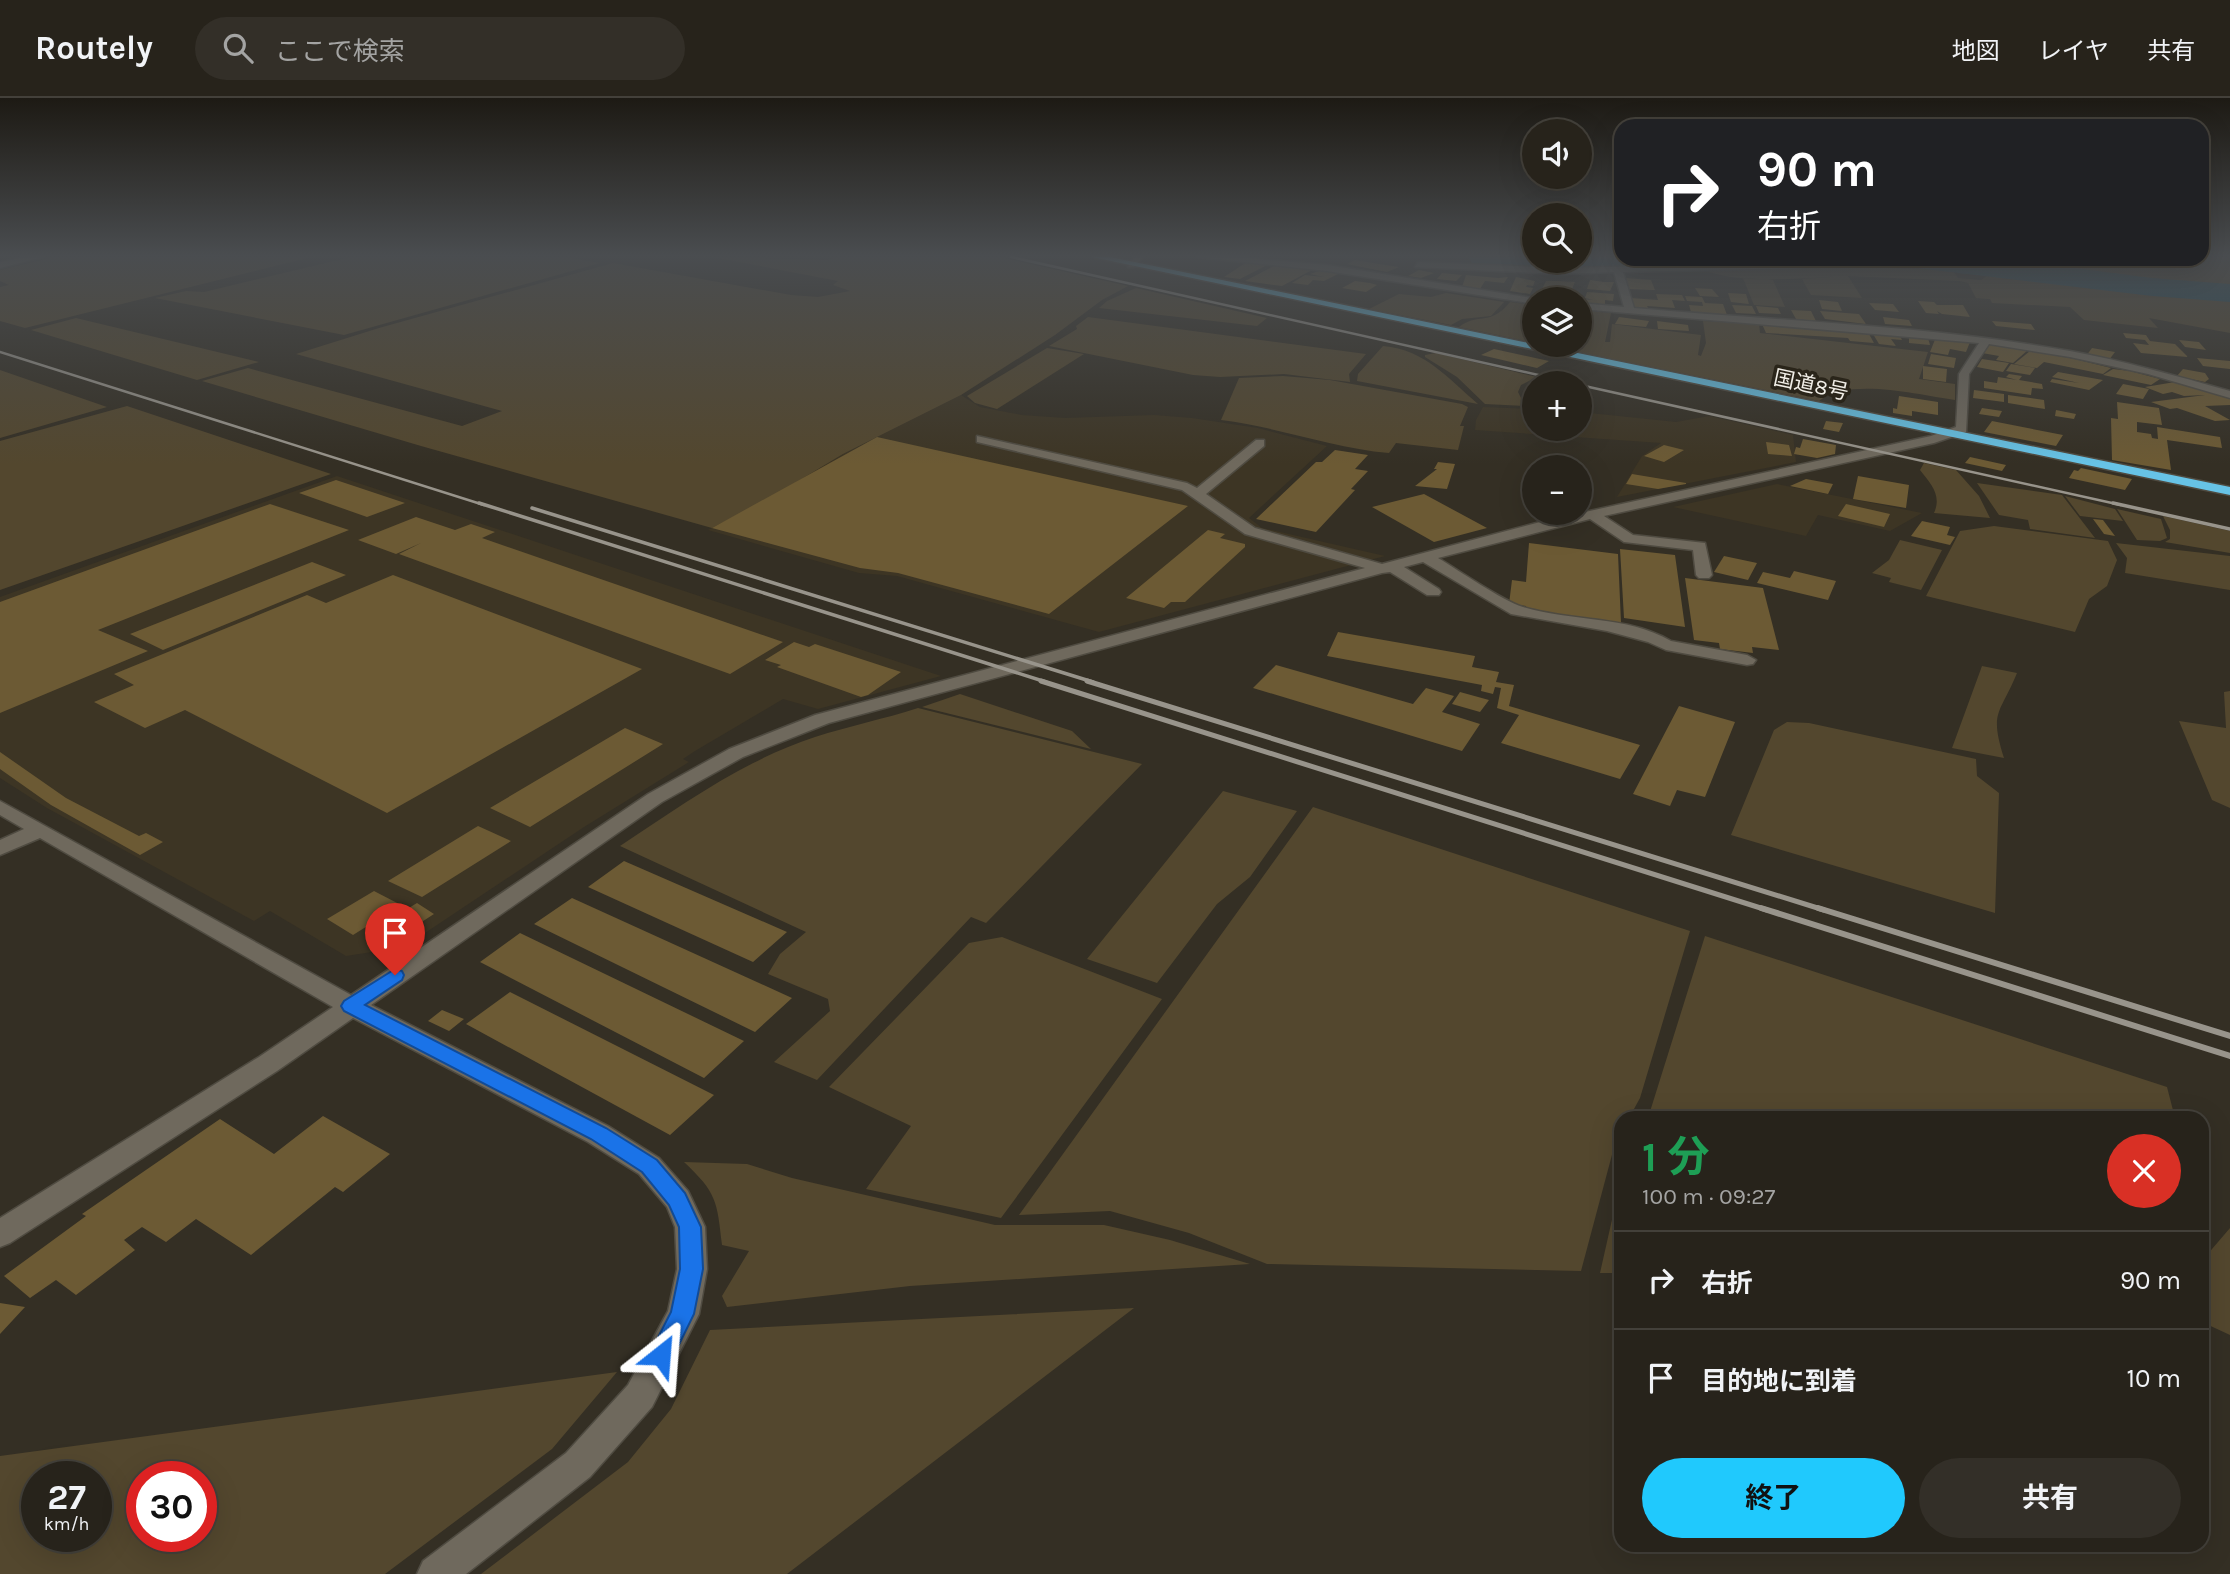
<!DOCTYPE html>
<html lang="ja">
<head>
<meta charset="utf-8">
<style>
  :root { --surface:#27231b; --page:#332f28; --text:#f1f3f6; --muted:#a4a4a3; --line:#43403a; --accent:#20c9fd }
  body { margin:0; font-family:Karla,"Noto Sans JP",sans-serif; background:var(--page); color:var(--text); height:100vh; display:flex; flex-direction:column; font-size:26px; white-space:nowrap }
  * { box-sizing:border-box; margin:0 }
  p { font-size:23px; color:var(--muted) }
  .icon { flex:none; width:38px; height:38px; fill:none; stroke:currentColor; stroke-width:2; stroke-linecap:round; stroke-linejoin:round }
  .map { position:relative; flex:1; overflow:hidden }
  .details { position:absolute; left:1614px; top:1013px; width:595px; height:441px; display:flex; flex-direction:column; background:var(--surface); border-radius:21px; box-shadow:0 7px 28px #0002,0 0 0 2px var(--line) }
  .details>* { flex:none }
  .guide { position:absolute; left:1614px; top:21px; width:595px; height:147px; border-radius:21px; box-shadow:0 7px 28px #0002,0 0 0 2px var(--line); background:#202124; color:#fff; overflow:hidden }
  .tools { position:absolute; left:1522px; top:21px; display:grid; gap:14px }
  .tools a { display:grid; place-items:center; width:70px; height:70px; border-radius:50%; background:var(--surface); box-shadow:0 7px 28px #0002,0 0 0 2px var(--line); font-size:35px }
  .speed { position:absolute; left:21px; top:1363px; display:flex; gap:14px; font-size:35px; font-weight:700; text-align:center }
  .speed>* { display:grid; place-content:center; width:91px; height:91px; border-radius:50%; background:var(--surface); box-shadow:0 7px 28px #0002,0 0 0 2px var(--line); line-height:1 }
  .speed small { font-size:18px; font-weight:400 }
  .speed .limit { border:10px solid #d22; background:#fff; color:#111 }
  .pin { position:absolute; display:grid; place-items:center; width:60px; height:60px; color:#fff; margin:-72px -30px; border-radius:50% 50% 50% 0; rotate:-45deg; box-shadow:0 0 7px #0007 }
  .pin .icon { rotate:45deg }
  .me { position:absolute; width:77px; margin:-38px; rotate:28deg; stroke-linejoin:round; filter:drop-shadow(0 0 5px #0008) }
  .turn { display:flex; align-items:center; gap:24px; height:147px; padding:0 28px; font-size:32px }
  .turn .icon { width:91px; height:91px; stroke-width:2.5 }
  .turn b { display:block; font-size:49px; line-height:60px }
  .round { display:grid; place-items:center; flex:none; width:74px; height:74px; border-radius:37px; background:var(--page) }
  .summary { display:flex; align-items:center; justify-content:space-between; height:119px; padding:0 28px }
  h1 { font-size:42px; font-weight:700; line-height:52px; color:#1e9e55 }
  .button { display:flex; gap:14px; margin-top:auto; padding:14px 28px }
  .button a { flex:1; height:80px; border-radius:42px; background:var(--accent); color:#111; font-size:28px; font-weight:700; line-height:80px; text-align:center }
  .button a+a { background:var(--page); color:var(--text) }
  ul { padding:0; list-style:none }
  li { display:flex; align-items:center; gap:21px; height:98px; padding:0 28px; border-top:2px solid var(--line) }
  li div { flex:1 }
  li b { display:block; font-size:26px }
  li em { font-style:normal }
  header { display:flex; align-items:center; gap:42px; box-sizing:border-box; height:98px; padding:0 35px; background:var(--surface); border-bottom:2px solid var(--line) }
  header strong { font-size:33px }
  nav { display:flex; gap:38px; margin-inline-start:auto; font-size:24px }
  .search { width:490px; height:63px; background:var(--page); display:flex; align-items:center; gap:18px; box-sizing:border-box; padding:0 24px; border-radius:38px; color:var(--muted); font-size:26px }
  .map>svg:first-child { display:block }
</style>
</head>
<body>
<header>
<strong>Routely</strong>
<div class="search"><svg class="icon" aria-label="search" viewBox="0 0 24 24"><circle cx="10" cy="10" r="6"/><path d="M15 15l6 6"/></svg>ここで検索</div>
<nav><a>地図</a><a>レイヤ</a><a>共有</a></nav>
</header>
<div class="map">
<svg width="2230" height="1476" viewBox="0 0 2230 1476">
  <rect width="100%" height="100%" fill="#342f24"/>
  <!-- built -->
  <path fill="#3d3524" d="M961,297L980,309L1022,317L1065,320L1154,317L1192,320L1258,330L1327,348L1249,420L1262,430L1385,458L1099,534L897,478L859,475L708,432L770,400L843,356Z
    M1483,309L1535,311V331H1580V314L1676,324L1709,318L1793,337L1796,364L1617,399L1642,358L1661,345L1475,332L1476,322Z
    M337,378L941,578L818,611L783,601L695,653L683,661L689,664L584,729L404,849L346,858L270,813L254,823L47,710L0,680V499Z
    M1777,386L1922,415L1890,433L1818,417L1806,438L1673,409Z"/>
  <!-- green -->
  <path fill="#53472e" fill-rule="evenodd" d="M53,159H311L25,230L0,223V189L9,187L0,183V172Z
    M351,159H565L600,165L344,237L155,200L186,193L204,194Z
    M713,159L828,162L837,159H1000L1128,188L1102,202L1055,237L961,297L843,356L770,400L712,430L421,348L202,283L248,270L462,328L502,313L296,256L379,230L613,165L791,197L818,199L850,193L833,187L838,183Z
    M2202,159H2230V235L2149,220L2158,230L2084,222L2070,209L1992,205L1990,201L1976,200L1968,185L1960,183L1848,178L1862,200L1811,197L1802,181L1845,178C1806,180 1740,187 1704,172L1871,169L1953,173L1958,180L1981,182L1990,176L2093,187L2101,181L2023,166L1967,161Z
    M1743,180L1773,182L1785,209L1754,207Z
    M1136,190L1267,220L1257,228L1099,210L1107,203Z
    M1446,195L1504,204L1491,218L1462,221L1451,227L1369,211L1399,196L1431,199Z
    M1510,204L1535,207V245L1459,229C1478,214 1490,229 1510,204Z
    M1580,212L1611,215L1605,244H1610L1612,226L1701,237L1698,257L1701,258L1706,245L1703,223L1759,226L1760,235L1928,254L1919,281L1955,286V302C1918,297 1850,279 1819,303L1573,253L1585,240L1580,241Z
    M1088,219L1366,256L1349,276L1350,284L1284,276L1220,279L1193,277L1049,248L1077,231L1076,228Z
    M76,220L259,264L197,282L31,232Z
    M1383,248C1426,252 1447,280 1478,306L1357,283L1358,276Z
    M1047,250L1084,256L997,311L975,305L967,298Z
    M1436,255L1537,279L1521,287L1518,294L1525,308L1485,306L1457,279L1425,259V257Z
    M0,272L107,309L0,340Z
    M1283,278L1330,282L1462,306L1468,309L1460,328H1464L1458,352L1396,345L1389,355C1332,350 1278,329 1221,322L1239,280Z
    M127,308L331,376L0,492V343Z
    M1924,365L1956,372L1979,398L1990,420L1934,415C1942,397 1931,386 1920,372Z
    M1977,385L2062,397L2095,440L2030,431L2028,422L1999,417Z
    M2065,398L2115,411L2123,423L2080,418Z
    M2117,411L2161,421L2167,440L2160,443L2137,442Z
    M2163,418L2230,433V455L2165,444L2170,441V432Z
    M1994,428L2108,443L2117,462L2107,488L2089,501L2075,534L1926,498L1960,433Z
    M1900,442L1942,452L1921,492L1889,484L1891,480L1872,475L1889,462Z
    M2116,445L2230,458V492L2125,475L2127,460Z
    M1982,568L2017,575C2000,617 1989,612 2004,660L1952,650Z
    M2230,593V710L2212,702L2179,623L2226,630L2224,594Z
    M960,596L1072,633L1091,651L922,609Z
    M918,610L1142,666L986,825L971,819L817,982L774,964L830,913L828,901L768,876L780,856L806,834L620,748C682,707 744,662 815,639C849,628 884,621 918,610Z
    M1787,624L1809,625L1976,661L1977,678L1999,695L1995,815L1731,737L1774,632Z
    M1223,693L1297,713L1250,779L1217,806L1157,885L1087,861Z
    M1313,709L1690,833L1640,1000L1629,1020H1620V1037L1613,1053L1581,1173L1267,1166L1189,1135L1110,1113L1019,1117Z
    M1705,838L2167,989L2175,1020H1648Z
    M1002,839L1162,901L1001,1120L866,1091L911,1028L829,989L969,845Z
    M684,1064L747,1066L792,1080L995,1127H1104L1170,1142L1250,1166L910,1188L727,1209L722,1198L749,1153L722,1147C717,1103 717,1095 684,1064Z
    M1620,1086V1175H1600Z
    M2230,1130V1237L2202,1224V1174L2206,1158Z
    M1134,1210L787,1476H481L628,1364L671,1311L710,1232Z
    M617,1274L552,1351L385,1476H0V1358ZM37,1379H96V1438H37ZM142,1379H201V1438H142Z"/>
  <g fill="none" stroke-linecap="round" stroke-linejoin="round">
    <!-- river -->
    <path fill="#1f4e5f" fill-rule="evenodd" d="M1468,159H1535V163H1580V159L1666,161L1662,167L1652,170C1594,171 1529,179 1472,165Z
      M1903,161H2004L2152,180L2230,186V204L2152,198L1917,170L1907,167Z"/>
  </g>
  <!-- building -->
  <path fill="#6c5a34" d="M1355,162L1379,166L1399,169L1387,174L1347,166Z
    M1247,164L1267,167L1240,181L1224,179Z
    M1276,167L1312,172L1282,188L1245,183Z
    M1322,172L1340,175L1324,183L1313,182L1308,187L1292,185L1305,177L1324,179L1310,176Z
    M1419,172L1434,175L1421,180L1408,178Z
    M1442,175L1462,177L1456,183L1437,181Z
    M1466,177L1498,180L1508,179L1504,185L1485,183L1480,191L1462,189Z
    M1516,179L1535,183L1533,188L1527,187L1526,189L1533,190L1530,196L1510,193Z
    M1625,180L1651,182L1655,192L1628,191Z
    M1590,182L1604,184H1614L1610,193L1587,191Z
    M1355,183L1370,185L1377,187L1366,194L1342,190Z
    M1546,183H1558L1575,184L1570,196L1541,193Z
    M1695,190L1712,191L1719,199L1700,198Z
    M1587,194L1614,196L1613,203L1605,202V207L1583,205V201L1593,202L1585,200Z
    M1728,195L1746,196L1749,206L1731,204Z
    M1656,196L1682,197L1685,203L1672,202L1675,210L1647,208L1648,210L1633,209L1630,200L1658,202Z
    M1685,198L1702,199L1705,205L1723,206L1727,217L1691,214L1689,207L1703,208L1702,204L1687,203Z
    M1819,202L1838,204L1842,213L1822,211Z
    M1918,203L1934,204L1937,207H1963L1970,219L1942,216L1937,213L1939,216L1926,215Z
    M1869,205L1893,206L1899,214L1875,212Z
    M1732,207L1752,208L1756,216L1736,215Z
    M1756,208L1778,210L1781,216L1759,215Z
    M1791,212L1811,213L1816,223L1796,221Z
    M1820,213L1859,216L1866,226L1825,221Z
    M1619,219L1649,223L1646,229L1615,226Z
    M1883,219L1909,222L1912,228L1885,226Z
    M1657,223L1688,227L1689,233L1658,231Z
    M1992,223L2031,226L2035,232L1996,228Z
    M1762,226L1869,236L1874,245L1850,243L1848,240L1766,235Z
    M1870,231L1900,238L1902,242L1891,241L1896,248L1879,246Z
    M2123,235L2146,237L2150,243L2175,246L2188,259L2141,255L2133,245L2149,247L2145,242L2126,240Z
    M1909,238L1928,240L1930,247L1909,245Z
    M1936,239L1970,244L1966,254L1950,251L1948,257L1930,254Z
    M2179,242L2199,244L2206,252L2185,249Z
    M1990,246L2003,248L2028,252L2013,265L1996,262L1999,258L1982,255Z
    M2092,250L2115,254L2109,262L2086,258Z
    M1494,251L1549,263L1537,270L1481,257Z
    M2030,253L2075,261L2111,270L2103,276L2044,264L2037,270L2014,266Z
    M1931,256L1956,260L1954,270L1928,266Z
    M2197,260L2230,263V271L2203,268Z
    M1982,261L2009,265L2003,274L1977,269Z
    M2011,266L2035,270L2030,277L2006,273Z
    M1923,268L1947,271L1946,284L1923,281Z
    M2113,271L2130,273L2160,281L2151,287L2103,277Z
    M2183,271L2205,275L2209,281L2205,284L2177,278Z
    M2058,274L2103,282L2089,292L2050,284L2052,281L2079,285L2052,279Z
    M2009,276L2022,278L2019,282L2042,286L2043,291L2032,290L2031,297L1984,290V283L1997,285L1998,279L2017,282L2006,279Z
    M2181,283L2230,299V307L2205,308L2230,322L2215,323L2177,310L2170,311L2151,304L2205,297L2184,298L2172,294L2163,296L2145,289Z
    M2123,286L2149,291L2143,301L2116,296Z
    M1974,292L2004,296V304L1973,300Z
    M2008,297L2044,302L2045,311L2008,305Z
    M1899,298L1938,304V317L1912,313V318L1893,315V310L1897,311Z
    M2117,304L2159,310L2162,327L2137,324V334L2151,336L2152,340L2158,341L2157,329L2220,339L2222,350L2167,342L2171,372L2112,362L2111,320L2118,321Z
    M1982,310L2002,313L1999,319L1979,316Z
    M2056,312L2076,316L2074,321L2055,318Z
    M1826,323L1843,325L1839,334L1823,331Z
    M1992,323L2063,337L2056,348L1984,334Z
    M877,339L1188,408L1049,516L898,475L860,470L712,430Z
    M1803,341L1836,347L1835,356L1817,360L1794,356L1796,349L1800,350Z
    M1766,344L1789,347L1792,358L1768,356Z
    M1664,347L1684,352L1664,364L1644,358Z
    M1335,352L1368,357L1355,371L1368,373L1351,391L1355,392L1316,434L1256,421L1316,364H1322Z
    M1970,359L2006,367L2002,373L1965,365Z
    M1438,364L1455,366L1447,391L1415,388L1437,371H1434Z
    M2081,370L2132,381L2125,392L2069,380L2074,372L2078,373Z
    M1632,376L1686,385V386L1658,391L1626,386Z
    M1858,378L1909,387L1906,410L1853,401Z
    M1806,381L1833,386L1828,396L1790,388Z
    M336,382L405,405L367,419L299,395Z
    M1424,396L1487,430L1434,444L1372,409Z
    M270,406L349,432L98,532L148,553L0,615V504Z
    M1846,406L1890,416L1884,429L1838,418Z
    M416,419L455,432L471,426L495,434L482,440L783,544L730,576L399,456L421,445L396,456L358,442Z
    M2093,421L2103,422L2115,438L2104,436Z
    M1922,423L1950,429L1947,437L1955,439L1950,447L1911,438Z
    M1208,432L1225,436L1220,440L1245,446V449L1185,504H1171L1164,510L1126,500Z
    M1529,445L1618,456L1621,525L1526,513V508L1509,506L1512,482L1526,484Z
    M1620,451L1675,457L1685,529L1624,520Z
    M1724,458L1757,465L1748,482L1714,474Z
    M312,464L346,477L163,552L130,536Z
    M1794,473L1836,483L1828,502L1757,485L1763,474L1790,480Z
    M393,477L642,571L387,715L185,612L145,630L94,604L134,587L114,576L307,497L326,505Z
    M1685,480L1763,490L1779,552L1752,549L1753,555L1720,551L1719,545L1694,542Z
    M1338,534L1475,558L1472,569L1499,574L1496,584L1514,587L1509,608L1640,647L1620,681L1501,645L1519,617L1497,610L1501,590L1495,589L1493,596L1481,593L1482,587L1327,558Z
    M794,544L809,549L815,546L901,574L868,597L861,599L777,569L781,567L765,562Z
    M1276,567L1413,606L1426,590L1454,598L1442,614L1480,626L1462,653L1253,590Z
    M1460,594L1489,602L1480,614L1452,606Z
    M1679,608L1735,624L1705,699L1677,692L1670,708L1633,696Z
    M625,630L663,646L530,729L490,710Z
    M0,654L66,700L139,738L146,735L163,744L140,757L51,707L0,671Z
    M478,728L511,743L422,799L388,783Z
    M624,763L787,834L753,864L588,789Z
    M374,793L401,807L353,837L327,821Z
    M572,800L792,900L755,934L534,826Z
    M417,805L434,816L400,838L381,827Z
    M520,835L744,943L704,980L480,864Z
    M510,894L714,997L670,1037L466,926Z
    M442,912L464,921L449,933L428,923Z
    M323,1018L390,1056L343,1094L335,1089L251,1157L196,1121L166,1144L142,1129L124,1142L135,1152L76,1197L56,1182L30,1200L4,1178L86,1118L82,1116L220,1021L274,1056Z
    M0,1205L25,1209L0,1236Z"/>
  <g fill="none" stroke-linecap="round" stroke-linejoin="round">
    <!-- minor casing -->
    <g stroke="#4f4b41" stroke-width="3">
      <path id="minor" d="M25,159H43L0,170V164Z
        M1134,159H1143L1134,169H1128Z
        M1198,159H1235L1327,167L1538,201H1535V206L1327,173Z
        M1418,164L1562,170L1797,165L1800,170L1623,174L1634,210C1779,223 1926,227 2070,253C2124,263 2177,278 2230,293V300L2148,276L2070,259L1989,246L1969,276L1966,334L1934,345L1604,418L1633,437L1705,445L1712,477L1709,480H1699L1696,477L1693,452L1624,444L1590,421L1438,460C1460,473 1501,502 1523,509C1571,524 1626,517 1671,543L1747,557L1756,562L1753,566L1747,567L1666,552L1648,544L1607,533L1511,516L1423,464L1404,469L1439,491L1441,494L1439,497H1427L1390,474L1382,475L829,625L743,659L662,704L371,907L608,1028L659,1060L688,1093L705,1129L707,1171L699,1216L652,1309L590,1379L466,1476H417L423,1463L566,1355L628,1287L668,1213L677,1171L675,1129L667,1109L639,1076L588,1044L353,920L277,973L10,1145L0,1149V1120L259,959L333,909L40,740L0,757V742L24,731L0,717V703L351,897L648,696L729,651L815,617L1365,470L1245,436L1182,392L977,344V338L1187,385L1197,390L1256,342H1264V348L1206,396L1255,430L1382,466L1544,423L1931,338L1956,329L1959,276L1979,245L1580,211V205L1624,209L1614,174L1562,176L1415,169Z"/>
    </g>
    <!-- highway casing -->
    <g stroke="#4f4b41" stroke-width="3">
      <path id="highway" d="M1092,159H1110L2230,389V397Z"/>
    </g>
    <!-- minor -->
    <use href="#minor" fill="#6f695d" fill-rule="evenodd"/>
    <!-- highway -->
    <use href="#highway" fill="#67c3e6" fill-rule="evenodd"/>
    <!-- rail-far3 -->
    <path stroke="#98948b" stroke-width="2.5" d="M1011,159L1574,285
      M0,254L484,407
      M1580,287L2121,407"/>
    <!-- rail-far2 -->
    <path stroke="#98948b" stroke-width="3.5" d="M479,405L1046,584
      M2113,405L2230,431
      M532,410L1093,584"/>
    <!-- rail-far1 -->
    <path stroke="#98948b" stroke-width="5" d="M1041,583L1767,812
      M1087,583L1824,812"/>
    <!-- rail -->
    <path stroke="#98948b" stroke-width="6" d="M1761,810L2230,958
      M1818,810L2230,938"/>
  </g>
  <!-- sky -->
  <linearGradient id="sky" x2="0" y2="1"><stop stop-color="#1d1a14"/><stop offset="0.43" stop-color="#4a4d50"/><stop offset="1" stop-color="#4a4d50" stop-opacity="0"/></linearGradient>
  <rect width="2230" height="366" fill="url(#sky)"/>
  <!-- route -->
  <path fill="#1a73e8" stroke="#114b97" stroke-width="2" d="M395,871L402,873L404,877L402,882L365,907L606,1030L657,1062L685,1095L701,1129L703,1171L694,1216L670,1265L661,1269L653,1265L649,1257L671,1214L680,1171L679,1129L669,1107L642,1074L591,1041L344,913L341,908L344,903Z"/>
  <g text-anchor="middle" stroke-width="7" stroke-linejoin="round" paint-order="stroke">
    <!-- far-street labels -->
    <g font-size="21" fill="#f1eee7" stroke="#2a251a">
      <text transform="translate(1811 287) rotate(12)" y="7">国道8号</text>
    </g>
  </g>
</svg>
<div class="tools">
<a><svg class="icon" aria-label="sound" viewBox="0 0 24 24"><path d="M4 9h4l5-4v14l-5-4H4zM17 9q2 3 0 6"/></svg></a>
<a><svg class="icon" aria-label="search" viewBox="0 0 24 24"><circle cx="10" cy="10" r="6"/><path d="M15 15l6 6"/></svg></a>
<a><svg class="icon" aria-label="layers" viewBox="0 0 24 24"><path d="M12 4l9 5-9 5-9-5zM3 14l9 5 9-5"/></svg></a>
<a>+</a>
<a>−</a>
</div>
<div class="speed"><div>27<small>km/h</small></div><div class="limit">30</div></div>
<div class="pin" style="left:395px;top:877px;background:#d93025"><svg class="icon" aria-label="arrive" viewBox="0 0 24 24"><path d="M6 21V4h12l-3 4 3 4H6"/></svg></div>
<svg class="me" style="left:661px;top:1257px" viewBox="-20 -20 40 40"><path d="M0-17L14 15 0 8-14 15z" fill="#1a73e8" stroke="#fff" stroke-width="4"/></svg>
<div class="guide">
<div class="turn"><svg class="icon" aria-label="right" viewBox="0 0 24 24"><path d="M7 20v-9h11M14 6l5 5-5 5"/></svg><div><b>90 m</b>右折</div></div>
</div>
<section class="details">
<div class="summary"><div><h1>1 分</h1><p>100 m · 09:27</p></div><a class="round" style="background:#d93025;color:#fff"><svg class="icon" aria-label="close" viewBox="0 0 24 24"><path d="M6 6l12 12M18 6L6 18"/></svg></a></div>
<ul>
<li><svg class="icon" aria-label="right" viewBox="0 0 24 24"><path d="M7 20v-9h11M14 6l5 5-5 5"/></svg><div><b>右折</b></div><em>90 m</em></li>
<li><svg class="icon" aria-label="arrive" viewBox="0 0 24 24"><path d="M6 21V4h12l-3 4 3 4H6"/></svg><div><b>目的地に到着</b></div><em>10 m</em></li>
</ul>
<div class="button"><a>終了</a><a>共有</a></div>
</section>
</div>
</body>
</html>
